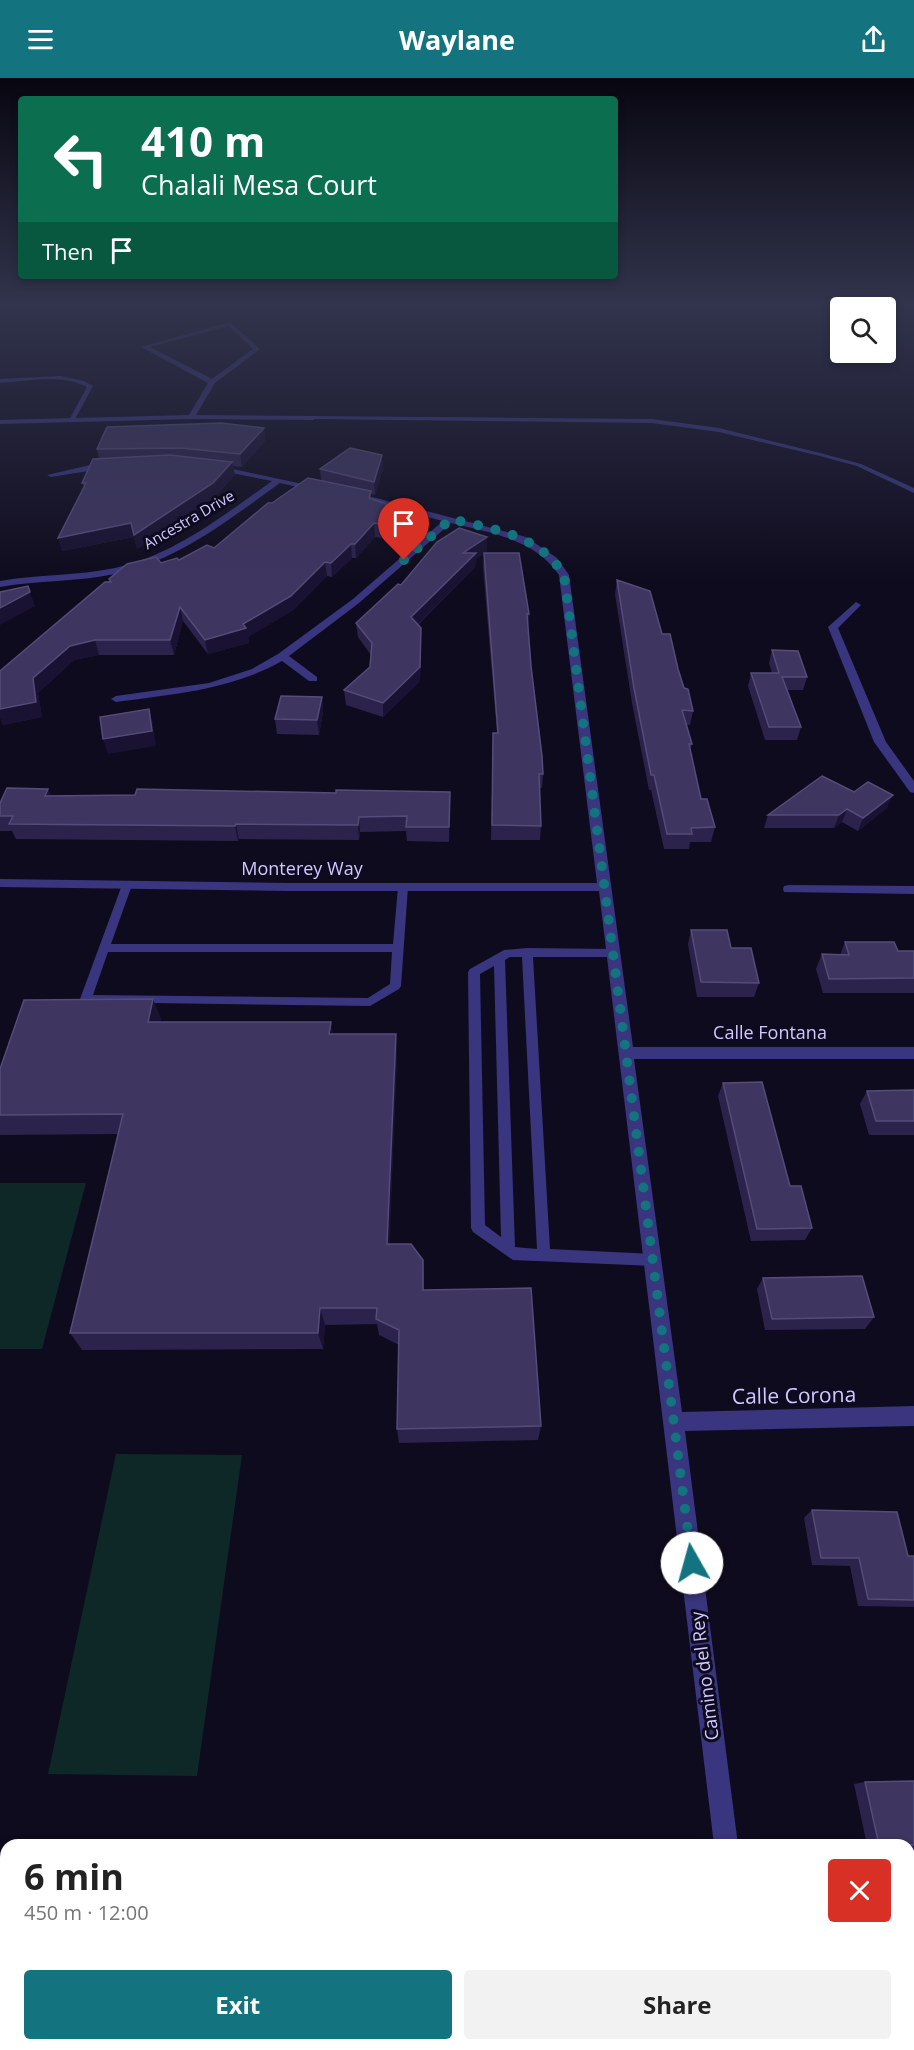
<!DOCTYPE html>
<html lang="en">
<head>
<meta charset="utf-8">
<style>
  :root { --surface:#fff; --page:#f2f2f2; --text:#222; --muted:#767676; --accent:#137480 }
  body { margin:0; font-family:"Open Sans",sans-serif; background:var(--page); color:var(--text); height:100vh; display:flex; flex-direction:column; font-size:22px; white-space:nowrap }
  * { box-sizing:border-box; margin:0 }
  p { font-size:20px; color:var(--muted) }
  .icon { flex:none; width:33px; height:33px; fill:none; stroke:currentColor; stroke-width:2; stroke-linecap:round; stroke-linejoin:round }
  .map { position:relative; flex:1; overflow:hidden }
  .drawer { position:absolute; left:0px; top:1761px; width:915px; height:212px; display:flex; flex-direction:column; background:var(--surface); border-radius:18px 18px 0 0; box-shadow:0 3px 9px #0003 }
  .drawer>* { flex:none }
  .top-card { position:absolute; left:18px; top:18px; width:600px; height:183px; border-radius:6px; box-shadow:0 3px 9px #0003; background:#0b6e4f; color:#fff; overflow:hidden }
  .fabs { position:absolute; left:830px; top:219px; display:grid; gap:12px }
  .fabs a { display:grid; place-items:center; width:66px; height:66px; border-radius:6px; background:var(--surface); box-shadow:0 3px 9px #0003; font-size:30px }
  .pin { position:absolute; display:grid; place-items:center; width:51px; height:51px; color:#fff; margin:-62px -26px; border-radius:50% 50% 50% 0; rotate:-45deg; box-shadow:0 0 6px #0007 }
  .pin .icon { rotate:45deg }
  .me { position:absolute; width:66px; margin:-33px; rotate:353deg; stroke-linejoin:round; filter:drop-shadow(0 0 4px #0008) }
  .turn { display:flex; align-items:center; gap:21px; height:126px; padding:0 24px; font-size:27px }
  .turn .icon { width:78px; height:78px; stroke-width:2.5 }
  .turn b { display:block; font-size:42px; line-height:51px }
  .then { display:flex; align-items:center; height:57px; padding:0 24px; background:#0003; gap:12px; font-size:22px }
  .round { display:grid; place-items:center; flex:none; width:63px; height:63px; border-radius:6px; background:var(--page) }
  .head { display:flex; align-items:center; justify-content:space-between; height:102px; padding:0 24px }
  h1 { font-size:36px; font-weight:700; line-height:45px }
  .button { display:flex; gap:12px; margin-top:auto; padding:12px 24px }
  .button a { flex:1; height:69px; border-radius:6px; background:var(--accent); color:#fff; font-size:24px; font-weight:700; line-height:69px; text-align:center }
  .button a+a { background:var(--page); color:var(--text) }
  header { display:flex; justify-content:space-between; align-items:center; height:78px; padding:0 24px; background:var(--accent); color:#fff; font-size:27px; font-weight:700 }
  .map>svg:first-child { display:block }
</style>
</head>
<body>
<header><svg class="icon" aria-label="menu" viewBox="0 0 24 24"><path d="M4 6h16M4 12h16M4 18h16"/></svg>Waylane<svg class="icon" aria-label="share" viewBox="0 0 24 24"><path d="M12 15V3M7 8l5-5 5 5M5 13v7h14v-7"/></svg></header>
<div class="map">
<svg width="914" height="1972" viewBox="0 0 914 1972">
  <rect width="100%" height="100%" fill="#0f0b1e"/>
  <!-- green -->
  <path fill="#0e2827" d="M0,1105H86L42,1271H0Z
    M116,1376L242,1377L197,1698L48,1696Z"/>
  <g fill="none" stroke-linecap="round" stroke-linejoin="round">
    <!-- service -->
    <path fill="#39357e" fill-rule="evenodd" d="M60,298L84,303L93,308L74,343L69,342L87,309C61,295 28,303 0,305V301Z
      M311,338L652,341L719,350L820,375L861,386L914,410V415L857,388L816,377L719,354L652,345L309,341Z
      M127,803L132,807L111,866H393L398,809L403,805L407,807L408,809L401,908L399,911L370,928L82,924L80,921L122,807ZM108,874H392L390,906L368,920L93,917Z
      M527,870L612,871L617,875L612,879H533L550,1171L654,1176L659,1178L661,1182L659,1186L654,1188L513,1182L473,1154L471,1150L468,894L470,891L504,872ZM510,879H522L537,1171L515,1169L505,882ZM494,888L501,1159L485,1147L480,896Z"/>
    <!-- minor -->
    <path fill="#39357e" fill-rule="evenodd" d="M230,244L260,271L215,305L196,337L311,338H314V342L191,341L0,346V342L189,337L208,305L141,269ZM229,248L253,271L212,301L150,269Z
      M90,387H109L113,389L51,399L47,397Z
      M214,387L321,410L317,413L280,405C230,441 177,483 115,496C77,504 38,502 0,509V503C38,496 77,498 115,490C174,477 224,437 272,403L211,391V387Z
      M353,414L526,459L557,480L569,497L633,969H914V981H634L682,1334L914,1328V1348L685,1353L738,1767H714L599,813H287L0,809V801L287,805H597L559,497C535,461 491,455 451,445L359,525L289,578L317,599V603H309L282,583C230,612 174,616 116,624L111,621L116,618L209,605L252,591L278,576L353,521L443,443L350,419L349,417Z
      M856,524L861,527L838,550L886,664L914,703V715L910,714L874,664L828,549Z
      M789,807L914,808V816L784,814L783,811L784,808Z
      M737,1966H763L764,1972H738Z"/>
    <!-- rail -->
    <path stroke="#00d8f3" stroke-width="2" stroke-dasharray="4.5 4" stroke-linecap="butt" d="M0,227H5"/>
  </g>
  <!-- wall -->
  <path fill="#2c234c" d="M264,350L265,363L242,389L233,388L235,397L216,418L137,471L134,459L62,473L84,410L82,405L99,381L97,371Z
    M382,377L383,391L375,417L371,416L372,421L396,443L381,460L375,459L356,480H352L332,499L327,498L293,532L248,559L249,565L208,576L183,543L174,577H99L74,582L38,615L42,639L3,647L0,639V593L110,504L161,485L179,482L214,470L272,425L321,402L320,391Z
    M487,473L484,475L529,536L528,550L531,588L543,696L542,710H540L541,748L540,762H491L493,655H497L483,489L484,475L476,481L475,489L418,547L421,565L420,603L383,639L346,627L344,612L370,589L371,577L358,559L356,545L401,507Z
    M617,502L662,556L678,591L684,610L693,633L690,647H686L692,666L690,673L701,721L715,749L711,764H690L689,771H664L651,712H649L632,625L615,516Z
    M772,572L807,599L803,612H787L801,649L797,662H765L748,608L751,595H772L769,585Z
    M322,619L323,634L319,657L277,656L275,641Z
    M48,711L51,718L450,714L449,764L407,763L406,753L360,754L359,762L239,761L238,763L16,761L12,753H0V725Z
    M854,714L887,730L858,753L842,744L834,750H764L768,737Z
    M691,852L731,870L759,905L754,919H697L688,866Z
    M845,864L898,873H914V915H823L816,891L822,876L840,877Z
    M153,921L161,942L160,944L332,956L397,977L389,1166L423,1182L424,1212L541,1348L538,1362L399,1365L397,1351L399,1267L379,1257L377,1246L325,1247L323,1271L82,1272L70,1255L118,1056L0,1057V991Z
    M723,1005L790,1108L812,1150L805,1162L751,1163L718,1018Z
    M914,1012V1057H869L860,1026L867,1013Z
    M763,1200L874,1239L865,1251L765,1252L757,1211Z
    M812,1432L908,1478H914V1529L858,1528L850,1488L812,1487L804,1440Z
    M914,1703V1791L909,1767H867L854,1706L865,1704Z"/>
  <!-- shaded-wall -->
  <path fill="#191232" d="M264,350L265,363L242,389L240,376Z
    M382,377L383,391L375,417L374,404Z
    M232,384L235,397L216,418L137,471L134,459L62,473L58,460L131,445Z
    M395,429L396,443L381,460L380,446Z
    M374,445L375,459L356,480L355,466Z
    M487,459V473L476,481L475,489L411,553V539L463,475Z
    M351,466L352,480L332,499L331,485Z
    M325,484L327,498L293,532L248,559L249,565L208,576L205,562Z
    M30,514L35,528L0,547V530Z
    M180,529L183,543L174,577L170,562Z
    M421,550L420,603L383,639V625Z
    M95,562L99,577L74,582L38,615L42,639L3,647L0,639V631L33,600L70,568Z
    M322,619L323,634L319,657L317,642Z
    M149,631L153,646L156,668L108,676L103,661Z
    M48,711L54,726L45,718Z
    M893,717L887,730L858,753L863,740Z
    M847,731L842,744L834,750L839,737Z
    M359,739L360,754L359,762L358,747Z
    M236,746L239,761L238,763L235,748Z
    M153,921L161,942L156,965L148,944Z
    M331,944L334,964L329,956Z
    M396,956L397,977L389,1184L387,1166Z
    M320,1230L325,1247L323,1271L318,1255Z
    M327,1966H330V1972H326Z"/>
  <!-- building -->
  <path fill="#3e3560" stroke="#544c79" stroke-width="1.5" d="M221,345L264,350L240,376L181,370L97,371L107,349Z
    M350,370L382,377L374,404L320,391Z
    M170,377L232,384L213,405L134,457L131,445L58,460L86,405H82L93,381Z
    M308,400L371,413L369,420L395,429L380,446L374,445L355,466H351L331,485L325,484L291,518L243,546L246,550L205,562L180,529L170,562H95L70,568L33,600L36,624L0,631V593L105,504H111L109,501L127,486L156,479L161,485L177,480L179,482L207,467L214,470L268,425H272Z
    M459,450L487,459L463,475H476L411,539L421,550L420,589L383,625L344,612L370,589L372,565L356,545L398,506L401,507L437,464Z
    M484,475H519L529,536H527L531,588L542,678L543,696H539L541,748L492,747L493,655H498Z
    M617,502L650,513L662,556H670L678,591L684,610L688,611L693,633L682,632L692,666H689L701,721H707L715,749L691,750L692,756H667L654,697H651L634,610Z
    M28,508L30,514L0,530V514Z
    M772,572L798,573L807,599H782L801,649H769L751,595H779Z
    M281,618L322,619L317,642L275,641Z
    M149,631L152,653L103,661L100,639Z
    M822,698L854,714L868,704L893,717L863,740L847,731L839,737H768Z
    M7,710L48,711L45,718L135,717L137,711L336,715V712L450,714L449,749H406L407,738L359,739L358,747L236,746L235,748L9,746L13,738H0V725Z
    M691,852H727L731,870H751L759,905L701,904Z
    M845,864H894L898,873H914V900L829,901L822,876L849,877Z
    M153,921L148,944H331L329,956H396L387,1166H411L423,1182V1212L531,1210L541,1348L397,1351L399,1252L376,1241L377,1230H320L318,1255H70L123,1036L0,1037V991L24,922Z
    M762,1004L790,1108H801L812,1150L757,1151L723,1005Z
    M914,1012V1043H876L867,1013Z
    M862,1198L874,1239L772,1241L763,1200Z
    M812,1432L897,1434L908,1478H914V1522L868,1521L859,1480H821Z
    M914,1703V1767H879L865,1704Z
    M255,1966H327L326,1972H255Z
    M524,1966H607L608,1972H524Z"/>
  <!-- sky -->
  <linearGradient id="sky" x2="0" y2="1"><stop stop-color="#080610"/><stop offset="0.45" stop-color="#31344c"/><stop offset="1" stop-color="#31344c" stop-opacity="0"/></linearGradient>
  <rect width="914" height="503" fill="url(#sky)"/>
  <g fill="none" stroke-linecap="round" stroke-linejoin="round">
    <!-- route -->
    <path stroke="#137480" stroke-width="10" stroke-dasharray="0 18" d="M404,482L451,441C495,452 538,456 564,497L692,1485"/>
  </g>
  <g text-anchor="middle" stroke-width="6" stroke-linejoin="round" paint-order="stroke">
    <!-- far-street labels -->
    <g font-size="15" fill="#cfc8ff" stroke="#0f0b1e">
      <text transform="translate(189 442) rotate(-30)" y="5">Ancestra Drive</text>
    </g>
    <!-- street labels -->
    <g font-size="18" fill="#cfc8ff" stroke="#0f0b1e">
      <text x="302" y="797">Monterey Way</text>
      <text x="770" y="961">Calle Fontana</text>
      <text transform="translate(705 1598) rotate(-97)" y="6">Camino del Rey</text>
    </g>
    <!-- near-street labels -->
    <g font-size="21" fill="#cfc8ff" stroke="#0f0b1e">
      <text transform="translate(794 1318) rotate(-1)" y="7">Calle Corona</text>
    </g>
  </g>
</svg>
<div class="fabs">
<a><svg class="icon" aria-label="search" viewBox="0 0 24 24"><circle cx="10" cy="10" r="6"/><path d="M15 15l6 6"/></svg></a>
</div>
<div class="pin" style="left:404px;top:482px;background:#d93025"><svg class="icon" aria-label="arrive" viewBox="0 0 24 24"><path d="M6 21V4h12l-3 4 3 4H6"/></svg></div>
<svg class="me" style="left:692px;top:1485px" viewBox="-20 -20 40 40"><circle r="19" fill="#fff"/><path d="M0-13L10 11 0 6-10 11z" fill="#137480"/></svg>
<div class="top-card">
<div class="turn"><svg class="icon" aria-label="left" viewBox="0 0 24 24"><path d="M17 20v-9H6M10 6l-5 5 5 5"/></svg><div><b>410 m</b>Chalali Mesa Court</div></div>
<div class="then">Then<svg class="icon" aria-label="arrive" viewBox="0 0 24 24"><path d="M6 21V4h12l-3 4 3 4H6"/></svg></div>
</div>
<section class="drawer">
<div class="head"><div><h1>6 min</h1><p>450 m · 12:00</p></div><a class="round" style="background:#d93025;color:#fff"><svg class="icon" aria-label="close" viewBox="0 0 24 24"><path d="M6 6l12 12M18 6L6 18"/></svg></a></div>
<div class="button"><a>Exit</a><a>Share</a></div>
</section>
</div>
</body>
</html>
